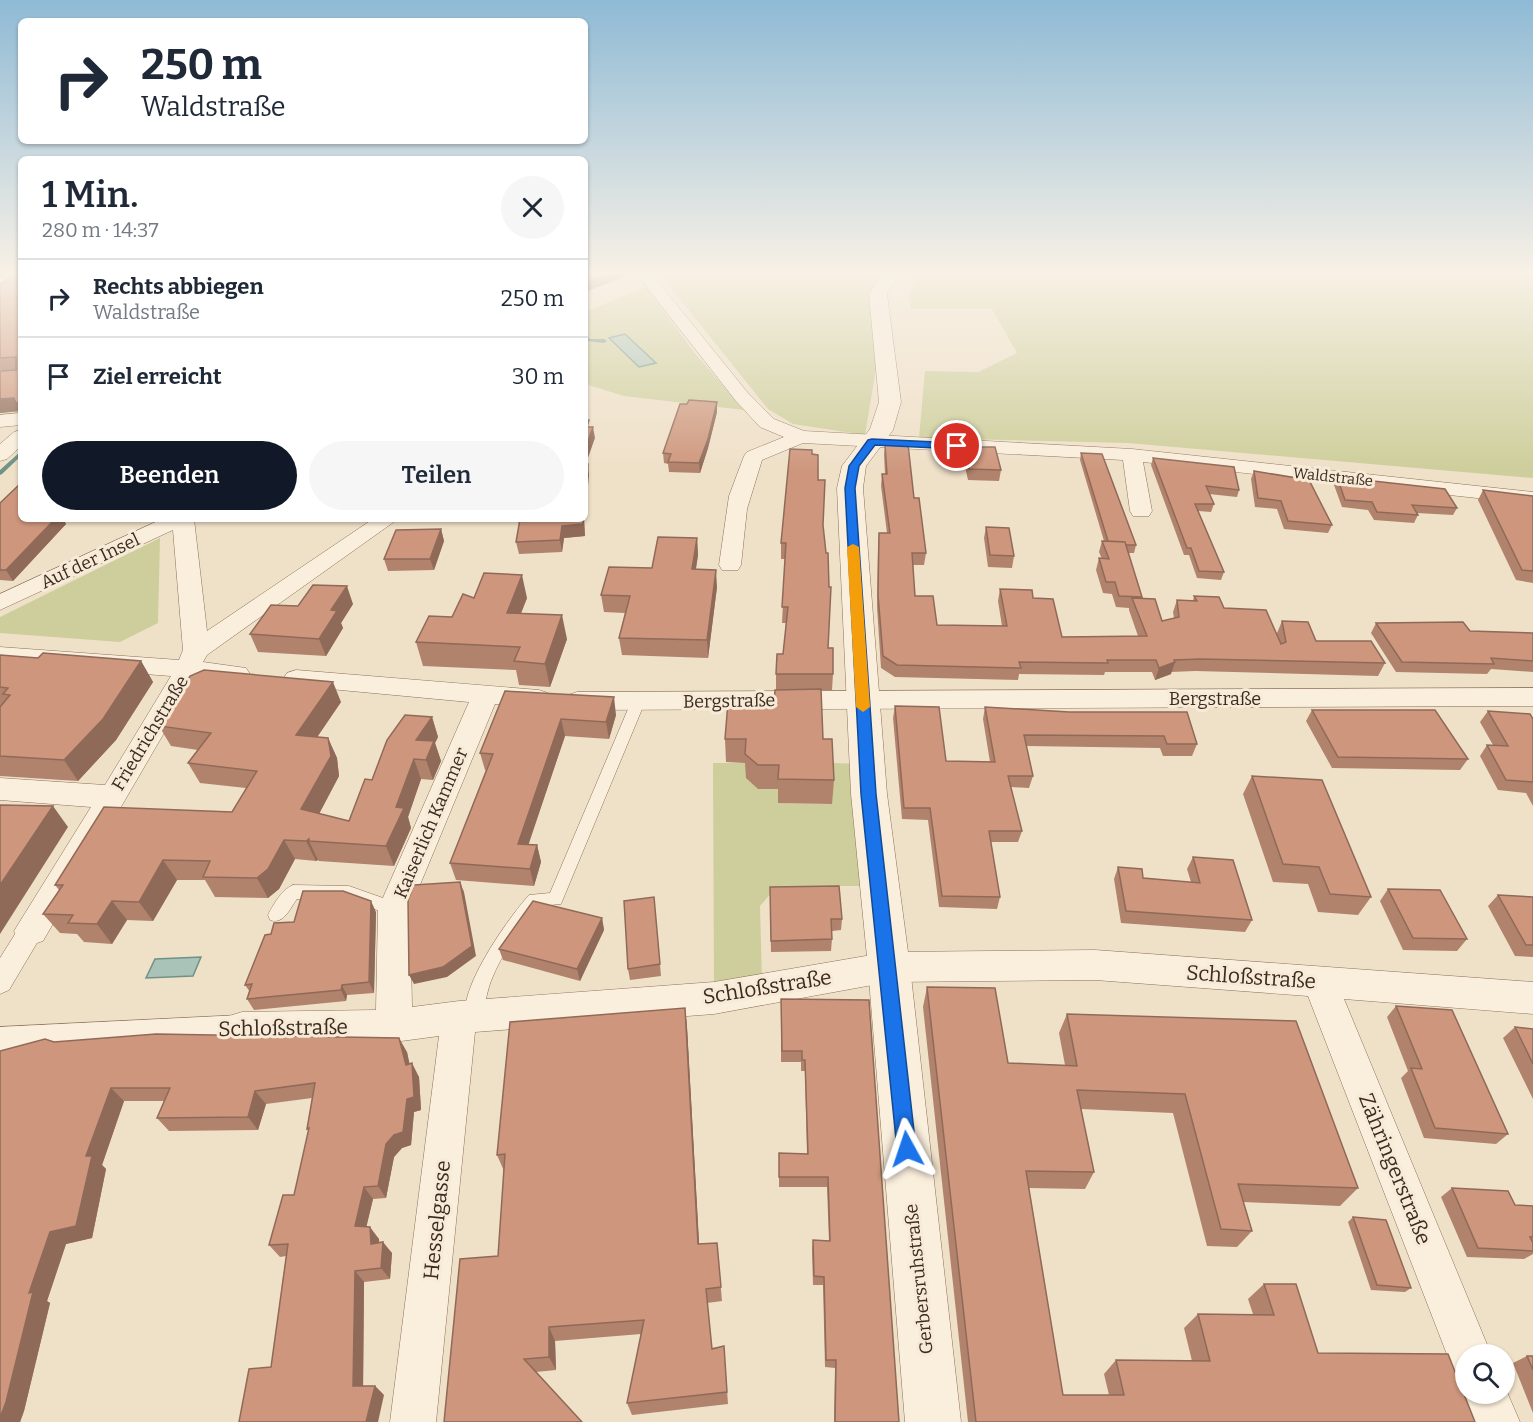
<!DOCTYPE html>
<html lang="de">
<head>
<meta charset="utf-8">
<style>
  :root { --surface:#fff; --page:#f6f6f7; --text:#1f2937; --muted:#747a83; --line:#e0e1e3; --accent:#111827 }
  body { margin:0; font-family:Bitter,serif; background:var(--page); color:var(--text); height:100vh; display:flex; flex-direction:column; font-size:22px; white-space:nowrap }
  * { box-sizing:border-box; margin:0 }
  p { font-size:20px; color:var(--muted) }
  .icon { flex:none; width:33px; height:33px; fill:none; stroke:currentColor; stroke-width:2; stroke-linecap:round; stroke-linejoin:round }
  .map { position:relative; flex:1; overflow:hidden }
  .panel { position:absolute; left:18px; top:156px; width:570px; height:366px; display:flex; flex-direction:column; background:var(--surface); border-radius:9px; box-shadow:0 2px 4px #0004 }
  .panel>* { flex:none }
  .guide { position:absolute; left:18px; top:18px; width:570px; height:126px; border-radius:9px; box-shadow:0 2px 4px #0004; background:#fff; color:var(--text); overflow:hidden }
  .tools { position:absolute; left:1455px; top:1344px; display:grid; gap:12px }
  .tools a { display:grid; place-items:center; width:60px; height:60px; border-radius:50%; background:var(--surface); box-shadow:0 2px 4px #0004; font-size:30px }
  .pin { position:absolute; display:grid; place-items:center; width:51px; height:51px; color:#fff; margin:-26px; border:3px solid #fff; border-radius:50%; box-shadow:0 2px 6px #0007 }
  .me { position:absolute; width:66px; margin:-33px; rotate:355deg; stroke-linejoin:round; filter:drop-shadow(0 0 4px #0008) }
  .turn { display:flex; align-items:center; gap:21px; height:126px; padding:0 24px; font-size:27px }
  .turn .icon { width:78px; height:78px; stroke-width:2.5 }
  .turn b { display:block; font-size:42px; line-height:51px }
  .round { display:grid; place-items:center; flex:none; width:63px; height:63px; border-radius:32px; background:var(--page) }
  .head { display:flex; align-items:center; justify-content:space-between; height:102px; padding:0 24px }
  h1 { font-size:36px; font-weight:600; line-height:45px }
  .cta { display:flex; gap:12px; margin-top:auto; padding:12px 24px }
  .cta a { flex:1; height:69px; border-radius:36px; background:var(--accent); color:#fff; font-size:24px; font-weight:600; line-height:69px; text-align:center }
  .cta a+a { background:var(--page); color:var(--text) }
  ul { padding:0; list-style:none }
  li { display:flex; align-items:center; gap:18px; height:78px; padding:0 24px; border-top:2px solid var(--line) }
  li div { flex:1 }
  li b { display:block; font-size:22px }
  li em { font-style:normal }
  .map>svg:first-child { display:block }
</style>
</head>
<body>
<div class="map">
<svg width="1533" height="1422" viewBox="0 0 1533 1422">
  <rect width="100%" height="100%" fill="#efe0c8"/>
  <!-- green -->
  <path fill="#cdce9b" d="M658,272H883L870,294L877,363L865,435L793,424L768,409Z
    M920,272H1533V478L1128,443L919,438L925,371L978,372L1017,353L992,309H911L909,296Z
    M646,287L694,352L744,410L624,396L585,384V312Z
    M160,538L158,623L120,642L0,633V617Z
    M713,763H746L758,789H779L778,803L832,804L831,763L867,764L878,886H777L760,906L762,982L714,988Z"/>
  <!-- water -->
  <path fill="#a9c3b9" stroke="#6f9286" stroke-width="1.5" d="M625,334L656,363L639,367L609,338Z
    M201,957L193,976L146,978L155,959Z"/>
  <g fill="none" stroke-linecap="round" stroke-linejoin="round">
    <!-- stream -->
    <path fill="#6f9286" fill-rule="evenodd" d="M585,334L590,339H604L607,341L604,343L587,341L585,339Z
      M21,451V456L2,474L0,475V470Z"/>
    <!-- service casing -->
    <g stroke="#8c715c" stroke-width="1">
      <path id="service" d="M638,697L645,702L561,904L539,906C519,929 502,953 491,981C486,994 485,1009 479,1022L473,1024L467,1022C454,993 510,916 529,895L550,893L631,702Z
        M293,885L349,886L400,904L402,909L400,914L394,916L349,900L297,899C290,908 284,925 270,920L268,915C273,905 282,889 293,885Z"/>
    </g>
    <!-- pedestrian casing -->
    <g stroke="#8c715c" stroke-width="1">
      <path id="pedestrian" d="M31,920L40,923L44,931L9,990L0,994V958L22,923Z
        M242,1015L252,1019L256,1028L252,1037L242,1041L0,1053V1027Z"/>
    </g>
    <!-- minor casing -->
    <g stroke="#8c715c" stroke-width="1">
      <path id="minor" d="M635,272H650L748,393L774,419L804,431L1132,449L1533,492V504L1143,462L1152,511L1149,516H1133L1130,511L1123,460L803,443L762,460L747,509L741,565L738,570H722L719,565L729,496L744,456L747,452L784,437L760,427L736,401Z
        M21,413V425L0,427V415Z
        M21,430V446L7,459L0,461V444L14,432Z
        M162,519H194L207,631L373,519H398L207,655L203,662L246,668L250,674L246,680L237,683L196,678L43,941L31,945L19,941L14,931L91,807L0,800V778L105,785L171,676L0,663V647L179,660L183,650L173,530L0,610V594Z
        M296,670L539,690L548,693L552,699L548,705L539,708L495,704L410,909L412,1007L459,1001L714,982L889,952L1095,950L1533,982V1014L1344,999L1491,1354H1466V1375L1453,1370L1308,996L1095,980L889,982L714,1014L475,1032L436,1422H390L439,1036L394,1042L242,1044L229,1040L224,1028L229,1016L242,1012L376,1010L378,909L469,702L287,685L283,679L287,673Z
        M1533,688V706L577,710L568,707L564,701L568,695L577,692Z
        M1504,1385L1520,1422H1474L1462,1394L1466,1386V1394H1504Z"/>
    </g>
    <!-- tertiary casing -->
    <g stroke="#8c715c" stroke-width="1">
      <path id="tertiary" d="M883,272H901L887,294L901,402L893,430L866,466L863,488L887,794L910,967L961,1422H905L868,967L851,794L837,488L842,466L870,429L879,402L869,294Z"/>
    </g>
    <!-- service -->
    <use href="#service" fill="#faeedc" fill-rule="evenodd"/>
    <!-- pedestrian -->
    <use href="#pedestrian" fill="#faeedc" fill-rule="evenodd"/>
    <!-- minor -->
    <use href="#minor" fill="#faeedc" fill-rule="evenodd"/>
    <!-- tertiary -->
    <use href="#tertiary" fill="#faeedc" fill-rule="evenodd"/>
  </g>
  <!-- wall -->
  <path fill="#b1826c" d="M21,272V412L20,411L0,413V371L16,370H0V284L3,283Z
    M717,402V412L708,448L700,473L669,472L668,464L664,463L663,453L687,404Z
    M885,444L914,498L926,553L924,565H913L915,596L937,625L1002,626L998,601L1000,589L1033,598L1062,637L1138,636L1129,610V608L1116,607L1112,594L1103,593L1096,570L1099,558L1102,559L1099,552L1102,541H1104L1080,460L1081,453L1136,545L1134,553H1128L1142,597V599L1162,621L1174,618L1173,612L1177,600L1193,601L1194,596L1224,608L1277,633L1282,621L1316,641L1385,663L1378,676L1195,671L1171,672V674L1155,680L1152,672H1105L1104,675L1019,674L1018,680L895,677L881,668L877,607L878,545L879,533H887L881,486L882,474H885L884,455Z
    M964,447L1001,470L999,481L968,480L963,458Z
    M812,454L818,480L823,525L828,648L833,674L832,690H821L823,739L834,780L832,804L778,803V789H758L746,778L745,763L726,762L725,739L774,703L776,690V674L783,654L786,623H782L785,559H781V543Z
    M1153,458L1239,490L1237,497L1209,494L1214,504L1211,512L1198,511L1224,572L1221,580L1197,578L1189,555H1184L1151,465Z
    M1254,471L1332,525L1328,533L1284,529L1277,509L1255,507L1251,479Z
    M1337,477L1457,508L1453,515L1417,513L1418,515L1414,523L1374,520L1368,510L1342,507L1334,485Z
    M1483,490L1533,496V583L1516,580L1478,500Z
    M0,503L21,519H63L66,524L13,581L0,580Z
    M520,519H584L585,536L564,538L562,552L519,554L516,542Z
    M986,527L1014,556L1012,568L988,567L984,538Z
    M441,529L444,541L434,570L388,571L384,559Z
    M697,538L698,555L696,569L717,587L708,658L622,655L619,638L625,613L604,612L601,595L652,568Z
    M474,598H527L521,613L567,639L550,687L519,685L516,670L423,666L416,642L452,617Z
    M353,604L341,623L343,628L326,656L258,652L250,634L298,606Z
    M1376,623L1470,631L1533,633V672L1491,669L1487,674L1396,672L1371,633Z
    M0,655L38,658L141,661L153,682L116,740L78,781L0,776Z
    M505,691L616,715L609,739L565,736L528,844L537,845L541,862L534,886L456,880L450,863L486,770H485L480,753Z
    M341,702L317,737L328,738L337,758L339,776L319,814L349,821L372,780L432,717L438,737L435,743L441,761L433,780L421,779L408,817L411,828L394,866L319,861L318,860L316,861L295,859L279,889L268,898L215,897L205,880H177L153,921L127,920L112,944L84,942L77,934L60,933L43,914L59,890L55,885L232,812L246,788L200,783L188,763L198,750L171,746L159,726Z
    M895,706L946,761L990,762L983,719L985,707L1069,712L1197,744L1192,756H1163L1160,748L1026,746L1033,776L1029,788L1011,787L1022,831L1018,842H991L1000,897L997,909L939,907L928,820L902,819L893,718Z
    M1312,710L1468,759L1460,770L1332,768L1306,721Z
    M1488,711L1533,719V806L1526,793L1498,790L1480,756L1487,745H1493L1480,722Z
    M1252,776L1371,897L1358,915L1318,912L1308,884L1273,882L1243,794Z
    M1193,857L1252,920L1245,932L1121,923L1114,879L1118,867L1143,878L1191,882L1187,869Z
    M1388,889L1467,939L1457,951L1403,950L1380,901Z
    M1498,895L1533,897V957L1515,956L1488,906Z
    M654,897L661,976L630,980L628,969Z
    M770,899L842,919L841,930L832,931V939L831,951L771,952Z
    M376,912L374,993L347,995L346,1001L254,1010L247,999L250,992L245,985L271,934L294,922Z
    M602,918L604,930L580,981L503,960L499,949Z
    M927,987L1008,1063L1065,1065L1059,1033L1067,1014L1358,1188L1340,1206L1243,1202L1252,1231L1237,1247L1207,1246L1173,1113L1081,1109L1094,1172L1085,1189L1029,1188L1063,1395H1109L1104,1374L1116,1360L1192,1361L1184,1328L1198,1314H1253L1248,1299L1264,1284L1318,1353L1475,1422H968L923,1007Z
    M781,999L869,1000L899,1422H834L835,1368L825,1367L823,1285H813L812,1250L813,1240L829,1241L827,1187H779V1153L807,1154L805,1071H801V1062H781Z
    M1396,1006L1508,1134L1496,1144L1424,1138L1401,1078L1408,1071L1387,1017Z
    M685,1008L687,1027L699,1244L717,1243L722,1301L707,1303L712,1348L724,1346L728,1404L632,1415L627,1403L641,1334L555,1341L556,1370L536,1372L444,1422L498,1256L504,1171L497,1155Z
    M1515,1027L1533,1029V1099L1503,1038Z
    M54,1042L407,1052L409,1064L419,1077L421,1110L414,1112L411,1145L402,1148L394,1157L386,1198L373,1199L366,1227L379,1239V1242L392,1253L390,1279L364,1282L363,1386H375L384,1395L271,1367L286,1256L280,1257L269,1245L294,1195L309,1131L307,1129L312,1098L266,1104L258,1130L169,1131L157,1118L164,1101H124L102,1165L106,1169L92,1238L66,1244L47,1301L50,1303L24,1411L20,1422H0Z
    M1452,1188L1515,1205L1533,1206V1254L1524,1259L1467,1257L1441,1197Z
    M1353,1217L1411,1288L1405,1292L1371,1290L1348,1222Z
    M1527,1356H1533V1413L1513,1363Z"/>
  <!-- shaded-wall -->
  <path fill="#906a58" d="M0,272H8L0,277Z
    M615,272H624V277L585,292V283Z
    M14,398L21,402V412L20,411L0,413V399Z
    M717,402V412L708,448L700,473L699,463Z
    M593,427L595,438L585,466V450Z
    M588,464L589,475L586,508L585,491Z
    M55,519H63L66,524L13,581L6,570Z
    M583,519H584L585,536L564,538L562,552L560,540L562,526Z
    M441,529L444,541L434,570L430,559Z
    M697,538L698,555L693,586L692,569Z
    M716,570L717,587L708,658L707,640Z
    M522,575L527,598L512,636L507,613Z
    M347,586L353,604L341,623L343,628L326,656L319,639L331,610Z
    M562,615L567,639L550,687L545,664Z
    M141,661L153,682L116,740L78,781L64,760Z
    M1175,662L1171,674L1155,680L1159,668Z
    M333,682L341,702L305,755L296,735Z
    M614,697L616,715L609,739L606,722Z
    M432,717L438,737L435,743L441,761L433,780L426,760L416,740Z
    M561,719L565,736L523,861L518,844Z
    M328,738L337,758L339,776L311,829L301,809Z
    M414,759L421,779L408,817L411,828L394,866L386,846L396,807Z
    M53,806L68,827L0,934V885Z
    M309,839V841L318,860L316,861L306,841Z
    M284,840L295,859L279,889L268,898L257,878Z
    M537,845L541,862L534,886L530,869Z
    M163,860L177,880L153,921L139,902Z
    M460,882L464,892L476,956L447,977L414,984L409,975Z
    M112,901L127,920L112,944L97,924Z
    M371,901L376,912L374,993L369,982Z
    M602,918L604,930L580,981L577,969Z
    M342,985L347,995L346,1001L341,990Z
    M685,1008L687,1027L700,1259L698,1244Z
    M399,1038L407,1052L413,1079L406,1065Z
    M412,1063L419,1077L421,1110L414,1112L411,1145L402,1148L394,1157L386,1198L378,1186L386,1144Z
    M111,1088L124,1101L102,1165L106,1169L92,1238L66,1244L47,1301L50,1303L24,1411L20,1422H0V1418L29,1293L50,1232L86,1156Z
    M255,1091L266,1104L258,1130L248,1117Z
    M364,1187L373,1199L364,1237L355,1226Z
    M370,1227L379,1239L380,1255L371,1244Z
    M383,1242L392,1253L390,1279L381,1268Z
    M355,1271L364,1282L363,1395L353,1386Z
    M549,1327L555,1341L556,1370L549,1357Z
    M375,1386L384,1395L378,1422H366Z"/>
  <!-- building -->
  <path fill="#ce977d" stroke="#906a58" stroke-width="1.5" d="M17,272H21V402L16,403L14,398L0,399V371L16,370V357L0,358V284L3,283Z
    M585,272H615L585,283Z
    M689,400L717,402L708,439L699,463L668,462L671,454L663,453L680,404H687Z
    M585,420H589L587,427H593L585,450Z
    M885,444H908L914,498H919L926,553H912L915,596H933L937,625L1007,626L1000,589L1032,590L1033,598L1053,599L1062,637L1147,636L1132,598L1155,599L1162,621L1179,617L1177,600L1197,601L1194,596L1219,597L1224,608L1266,610L1281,644L1286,642L1282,621L1308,622L1316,641H1371L1385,663L1200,659L1174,660L1175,662L1159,668L1156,660H1107L1108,663L1019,662L1021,668L897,665L883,656L878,595L879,533H890L882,474H887Z
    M964,447H995L1001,470L969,469Z
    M790,449L812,450V454L818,455V480H825L823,525L826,553H828L829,587H831L828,648H833V674H776L777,654H783L788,607H782L786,543H781Z
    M1081,453L1102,454L1136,545H1126L1125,542L1108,541Z
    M1153,458L1234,467L1239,490L1206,486L1214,504H1195L1224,572L1199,571L1191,548H1187Z
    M585,464H588L585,491Z
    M1254,471L1309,480L1332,525L1288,521L1281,501L1258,498Z
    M1337,477L1445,489L1457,508L1412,505L1418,515L1377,512L1372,502L1345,500Z
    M21,483V519H55L6,570H0V503Z
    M1483,490L1533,496V571L1522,570Z
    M520,519H583V524L562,526L560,540L516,542Z
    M986,527L1009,528L1014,556L990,555Z
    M441,529L430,559H384L396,530Z
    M658,537L697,538L692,569L716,570L707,640L619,638L630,596L601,595L609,567L652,568Z
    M1102,541L1125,542L1142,597L1119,596L1115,582H1106L1099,558L1109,559Z
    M484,573L522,575L507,613L562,615L545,664L514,661L520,647L416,642L429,616L452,617L463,594L474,598Z
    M313,585L347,586L331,610L337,611L319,639L250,634L271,605L298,606Z
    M1463,622L1470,631L1533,633V661L1491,658L1494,664L1402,662L1376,623Z
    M43,653L141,661L103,719L64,760L0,756V707L10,695L3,694L8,688L0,687V655L38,658Z
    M204,670L333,682L296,735L328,738L331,756L301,809L349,821L365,779L372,780L387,740L405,715L432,717L416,740L434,741L426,760L414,759L396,807L404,808L386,846L309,841V839L306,841L284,840L268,869L257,878L203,877L210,861L163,860L139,902L112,901L97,924L68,923L73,915L43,914L63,885H55L104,807L232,812L257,771L188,763L211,733L159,726L190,676Z
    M821,689L823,739H832L834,780L778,779L779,765H758L745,754L746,739H725L728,702L774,703L775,690Z
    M505,691L614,697L606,722L561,719L518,844L537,845L530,869L450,863L493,754L480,753Z
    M895,706L939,707L946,761L995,762L985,707L1069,712H1187L1197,744H1167L1164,736L1024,735L1033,776H1008L1022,831H989L1000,897L942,896L930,808H904Z
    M1312,710H1435L1468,759L1338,757Z
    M1488,711L1530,714L1533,719V782L1506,780L1487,745L1508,746Z
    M1252,776L1322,780L1371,897L1330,894L1319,867L1283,864Z
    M0,805L53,806L0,885Z
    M1193,857L1233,860L1252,920L1126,911L1118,867L1142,869L1143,878L1200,883Z
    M460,882L472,946L443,967L409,975L408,900L414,885Z
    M839,886L842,919H831L832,939L771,941L770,887Z
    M1388,889L1440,890L1467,939L1413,938Z
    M303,891H343L371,901L369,982L342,985L341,990L247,999L252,984L245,985L265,935L271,934L274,923L294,922Z
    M1498,895L1533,897V945H1526Z
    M654,897L660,964L628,969L624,901Z
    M533,901L602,918L577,969L499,949Z
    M927,987L995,988L1008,1063L1077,1066L1067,1014L1296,1021L1358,1188L1238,1184L1252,1231L1221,1229L1185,1094L1077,1090L1094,1172L1026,1171L1063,1395H1124L1116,1360L1210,1361L1198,1314L1274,1315L1264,1284H1296L1318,1353L1448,1354L1475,1422H976Z
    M781,999L869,1000L899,1422H835L836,1360H826L824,1277L814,1276L813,1240L830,1241L828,1177H779V1153L808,1154L805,1060H802V1051H782Z
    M1396,1006L1452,1010L1508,1134L1435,1128L1411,1068L1422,1069Z
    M685,1008L698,1244L717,1243L721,1287L706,1289L712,1349L724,1346L727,1392L627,1403L644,1320L549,1327V1357L524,1359L582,1422H444L460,1259L498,1256L505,1154L497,1155L510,1022Z
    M1515,1027L1533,1029V1064Z
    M156,1034L399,1038L406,1065L412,1063L414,1097L407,1099L403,1132L394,1135L386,1144L378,1186L364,1187L355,1226L370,1227L371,1244L383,1242L381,1268L355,1271L353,1386H375L366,1422H239L249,1369L271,1367L288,1244L269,1245L283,1195H294L309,1128L307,1129L315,1083L255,1091L248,1117L157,1118L170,1088H111L86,1156H92L76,1226L50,1232L29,1293L33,1292L6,1402L0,1418V1051L45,1039L54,1042Z
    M1452,1188L1508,1191L1515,1205L1533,1206V1237H1530L1533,1243V1251L1478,1248Z
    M1353,1217L1386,1220L1411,1288L1377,1285Z
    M1527,1356H1533V1370Z"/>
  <!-- sky -->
  <linearGradient id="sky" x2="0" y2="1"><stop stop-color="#8fbad5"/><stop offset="0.58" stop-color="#f8f1e6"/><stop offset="1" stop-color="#f8f1e6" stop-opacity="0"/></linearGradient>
  <rect width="1533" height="471" fill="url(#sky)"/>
  <!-- route -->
  <path fill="#1a73e8" stroke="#114b97" stroke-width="1.5" d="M872,439L957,443L962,446L957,449L875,445L859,466L855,488L876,794L916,1149L914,1156L907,1159L900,1156L897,1149L861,794L845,488L849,466L868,440Z"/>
  <!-- slow -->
  <path fill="#f59e0b" d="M853,544L859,547L870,707L863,712L856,707L847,547Z"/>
  <g text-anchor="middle" stroke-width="6" stroke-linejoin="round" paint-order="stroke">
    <!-- far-street labels -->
    <g font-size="15" fill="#3c2b20" stroke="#f7ebd8">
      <text transform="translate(1333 477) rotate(6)" y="5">Waldstraße</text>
    </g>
    <!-- street labels -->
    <g font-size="18" fill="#3c2b20" stroke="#f7ebd8">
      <text transform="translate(90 561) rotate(-25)" y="6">Auf der Insel</text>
      <text x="1215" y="705">Bergstraße</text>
      <text transform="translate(729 701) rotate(-1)" y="6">Bergstraße</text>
      <text transform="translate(150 733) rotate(-59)" y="6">Friedrichstraße</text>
      <text transform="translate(431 823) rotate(-67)" y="6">Kaiserlich Kammer</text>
      <text transform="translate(919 1279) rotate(-96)" y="6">Gerbersruhstraße</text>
    </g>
    <!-- near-street labels -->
    <g font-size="21" fill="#3c2b20" stroke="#f7ebd8">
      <text transform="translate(1251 977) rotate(4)" y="7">Schloßstraße</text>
      <text transform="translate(767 987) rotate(-9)" y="7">Schloßstraße</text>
      <text transform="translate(283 1028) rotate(-1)" y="7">Schloßstraße</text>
      <text transform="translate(1395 1169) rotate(68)" y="7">Zähringerstraße</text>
      <text transform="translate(437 1220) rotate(-84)" y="7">Hesselgasse</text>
    </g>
  </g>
</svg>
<div class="tools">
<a><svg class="icon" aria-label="search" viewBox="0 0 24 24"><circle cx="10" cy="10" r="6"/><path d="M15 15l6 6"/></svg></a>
</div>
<div class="pin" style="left:957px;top:446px;background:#d93025"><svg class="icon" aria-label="arrive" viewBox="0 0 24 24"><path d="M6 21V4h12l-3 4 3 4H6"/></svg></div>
<svg class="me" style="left:907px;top:1149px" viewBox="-20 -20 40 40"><path d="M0-17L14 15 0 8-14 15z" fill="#1a73e8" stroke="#fff" stroke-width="4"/></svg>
<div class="guide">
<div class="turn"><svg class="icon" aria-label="right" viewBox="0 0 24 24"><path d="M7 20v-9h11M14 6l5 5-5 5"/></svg><div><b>250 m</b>Waldstraße</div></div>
</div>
<section class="panel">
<div class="head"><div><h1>1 Min.</h1><p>280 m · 14:37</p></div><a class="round"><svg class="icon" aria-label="close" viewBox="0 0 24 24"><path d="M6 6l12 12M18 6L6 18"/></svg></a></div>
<ul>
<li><svg class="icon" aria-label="right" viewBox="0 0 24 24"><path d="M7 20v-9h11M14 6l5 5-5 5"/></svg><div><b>Rechts abbiegen</b><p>Waldstraße</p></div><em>250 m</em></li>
<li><svg class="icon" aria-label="arrive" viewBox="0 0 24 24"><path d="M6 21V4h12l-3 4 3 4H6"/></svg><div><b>Ziel erreicht</b></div><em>30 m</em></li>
</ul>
<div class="cta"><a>Beenden</a><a>Teilen</a></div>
</section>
</div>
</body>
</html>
